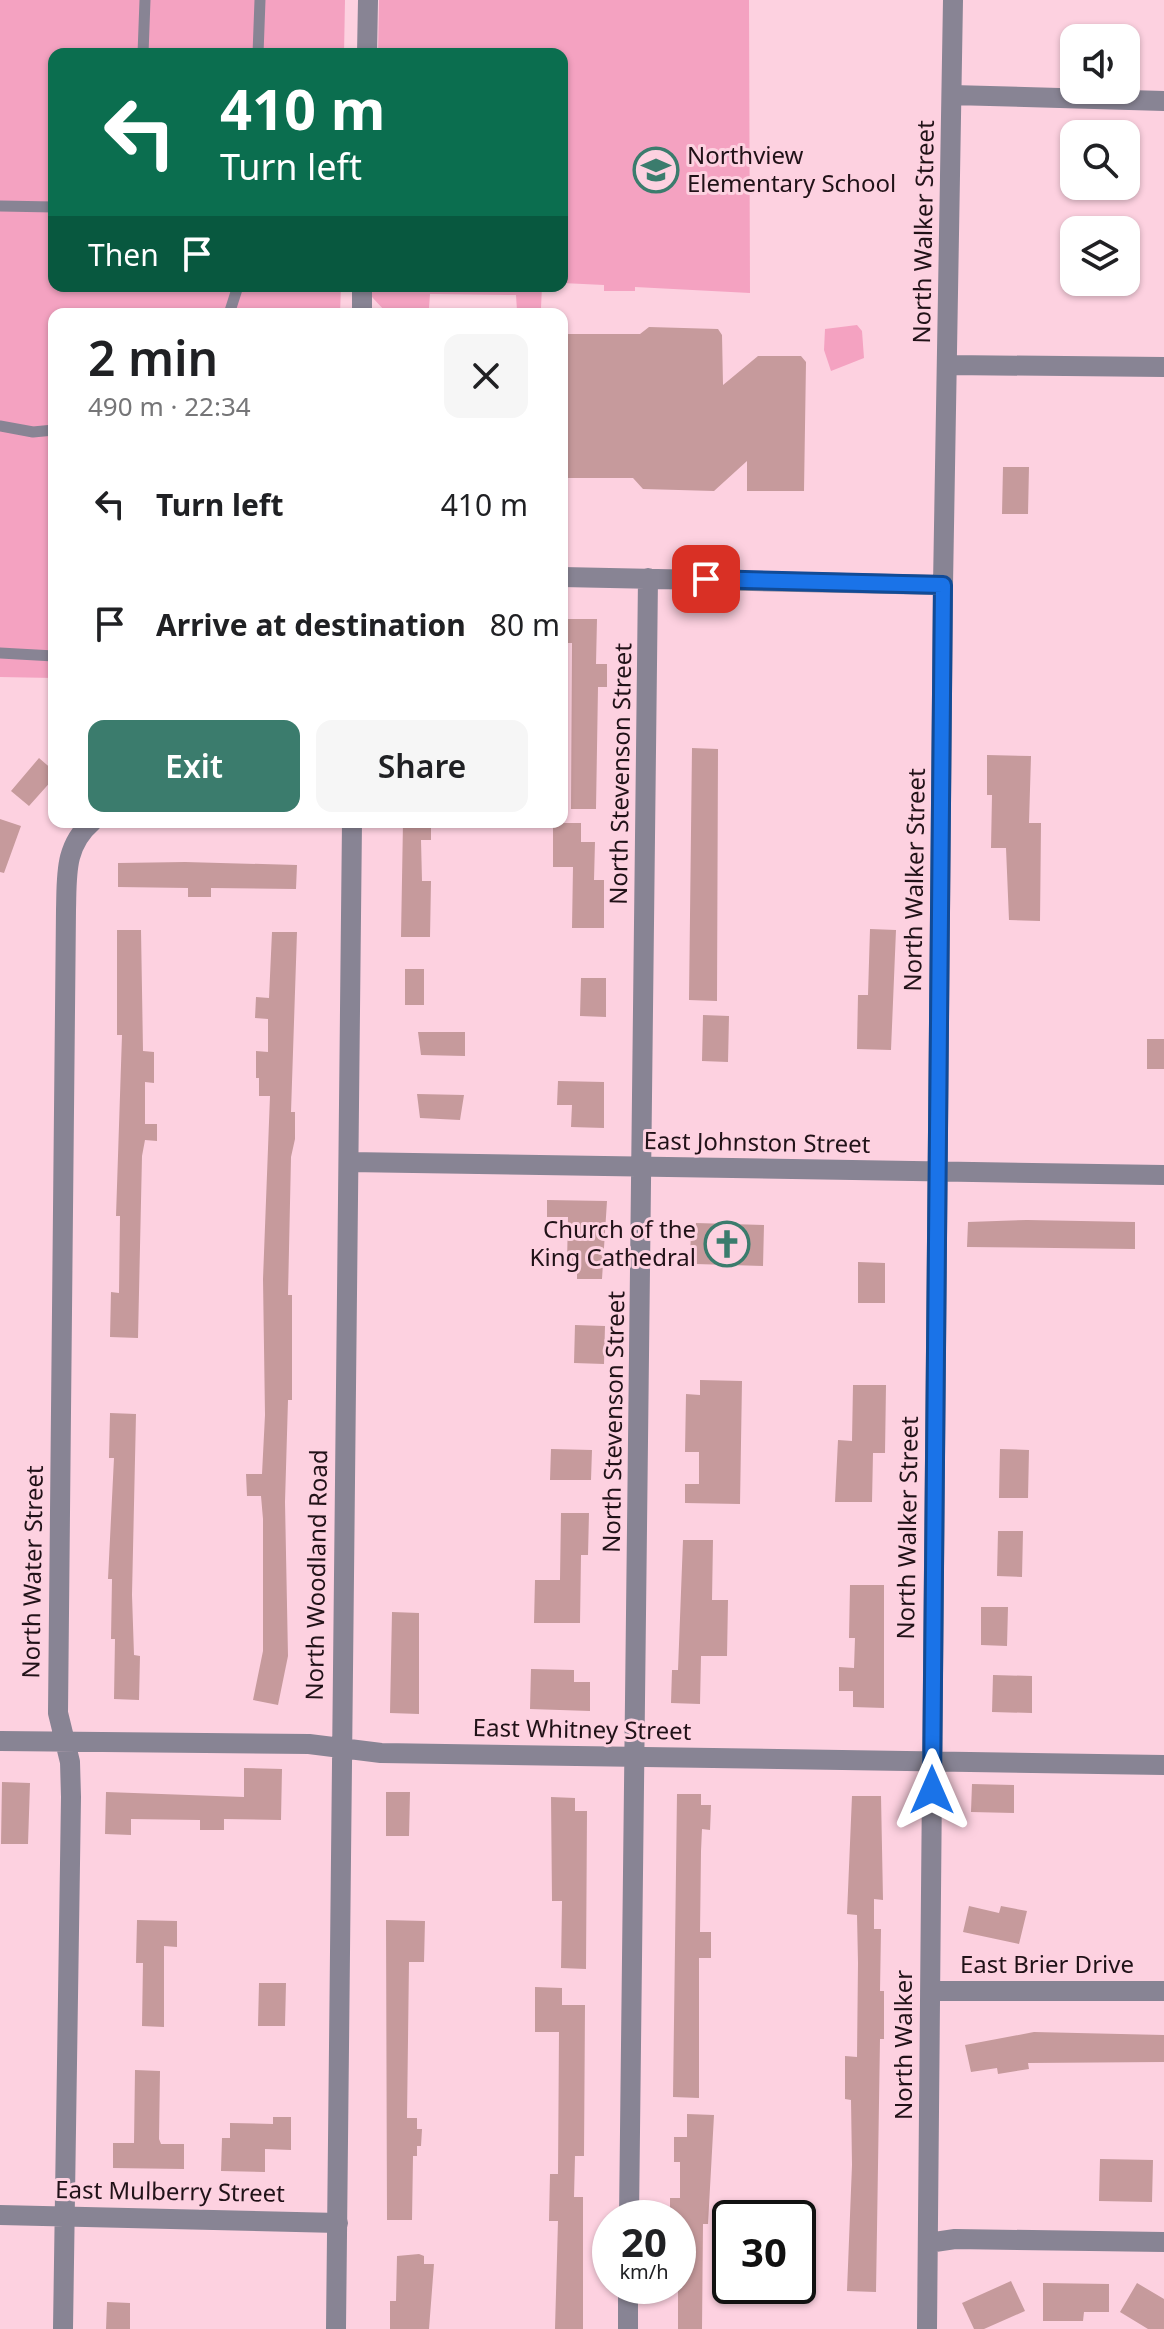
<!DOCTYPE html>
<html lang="en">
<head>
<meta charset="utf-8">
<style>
  :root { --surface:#fff; --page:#f6f6f6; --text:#202124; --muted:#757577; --accent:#3b7c6d }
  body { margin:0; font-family:"Noto Sans",sans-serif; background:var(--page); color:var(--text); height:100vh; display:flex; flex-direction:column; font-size:30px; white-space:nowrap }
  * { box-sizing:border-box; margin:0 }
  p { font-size:26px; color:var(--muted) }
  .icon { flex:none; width:44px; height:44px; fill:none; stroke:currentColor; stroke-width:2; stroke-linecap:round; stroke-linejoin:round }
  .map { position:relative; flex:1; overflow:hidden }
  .drawer { position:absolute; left:48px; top:308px; width:520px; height:520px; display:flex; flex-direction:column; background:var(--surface); border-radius:16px; box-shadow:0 2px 6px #0004 }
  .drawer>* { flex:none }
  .guide { position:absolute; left:48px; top:48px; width:520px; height:244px; border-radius:16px; box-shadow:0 2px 6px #0004; background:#0b6e4f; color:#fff; overflow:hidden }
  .controls { position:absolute; left:1060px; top:24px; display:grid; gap:16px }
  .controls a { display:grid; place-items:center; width:80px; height:80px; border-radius:16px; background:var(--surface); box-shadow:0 2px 6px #0004; font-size:40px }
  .speed { position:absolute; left:592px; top:2200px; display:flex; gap:16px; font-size:40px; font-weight:700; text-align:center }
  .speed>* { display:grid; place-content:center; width:104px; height:104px; border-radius:50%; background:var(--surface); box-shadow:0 2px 6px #0004; line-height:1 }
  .speed small { font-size:20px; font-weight:400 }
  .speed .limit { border:4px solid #111; border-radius:12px; background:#fff; color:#111 }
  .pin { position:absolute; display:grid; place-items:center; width:68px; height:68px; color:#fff; margin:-34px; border-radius:16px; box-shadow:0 4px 12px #0006 }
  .me { position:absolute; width:88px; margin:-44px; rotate:0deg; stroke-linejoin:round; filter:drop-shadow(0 0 6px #0008) }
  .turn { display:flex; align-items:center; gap:28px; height:168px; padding:0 40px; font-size:36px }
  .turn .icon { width:104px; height:104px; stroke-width:2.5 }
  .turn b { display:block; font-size:56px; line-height:68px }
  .then { display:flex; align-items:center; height:76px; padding:0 40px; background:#0003; gap:16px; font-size:30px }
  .round { display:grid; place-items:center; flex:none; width:84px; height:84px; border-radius:16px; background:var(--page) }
  .overview { display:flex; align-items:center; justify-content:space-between; height:136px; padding:0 40px }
  h1 { font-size:48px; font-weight:600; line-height:60px }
  .button { display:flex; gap:16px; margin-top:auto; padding:16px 40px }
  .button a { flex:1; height:92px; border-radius:16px; background:var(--accent); color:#fff; font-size:32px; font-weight:600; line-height:92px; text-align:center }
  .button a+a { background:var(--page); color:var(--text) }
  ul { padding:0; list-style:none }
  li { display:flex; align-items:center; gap:24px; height:120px; padding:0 40px }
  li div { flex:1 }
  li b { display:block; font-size:30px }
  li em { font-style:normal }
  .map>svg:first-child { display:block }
</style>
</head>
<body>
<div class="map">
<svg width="1164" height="2329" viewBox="0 0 1164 2329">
  <rect width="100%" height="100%" fill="#fdd1e0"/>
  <!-- green -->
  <path fill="#f4a2c1" d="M0,0H345L344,54H54V286H341L340,314H54V678L0,677Z
    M379,0H749L750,293L635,287V291H604V285L562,283V54H378Z
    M372,286H542L541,308L533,313L517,311L516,295L430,294L429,308L384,310L372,297Z
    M857,325L862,331L864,358L831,371L824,350L825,329Z"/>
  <!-- building -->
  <path fill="#c69a9c" d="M649,327L718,329L722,335L723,385L758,356H801L806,362L804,491H747V461L714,491L643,489L633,478H562V334H640Z
    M1003,467H1029L1028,514H1002Z
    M563,619H597L596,664H607V687H598L596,809H571L572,643H562Z
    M692,748L718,749L717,1001L689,1000Z
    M987,755L1031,756L1029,823H1041L1040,921L1009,920L1006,848H991L992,795H987Z
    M39,758L54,771V778L29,806L11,791Z
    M0,819L21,826L4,873L0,872Z
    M403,822H431V840H421L422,881H431L430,937H401Z
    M553,823H581V842H595L594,880H604V928H572L573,867H553Z
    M185,862L297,865L296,889L211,888V897H188V888L118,887V863Z
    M870,929L896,930L891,1050L857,1049L858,995H868Z
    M117,930H141L143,1051L154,1052V1083L145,1082V1124H157V1141L145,1140L142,1156L138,1338L110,1337L111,1292L119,1293L120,1216H116L122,1035H117Z
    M272,932H297L291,1112H295V1139L291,1157L288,1295H292V1400H288L285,1502L288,1656L278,1705L253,1700L263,1651V1519L261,1496H247L246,1474H262L265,1415L263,1279L270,1096H259V1078H256V1051L268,1052V1019L255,1018L256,997L269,998Z
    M405,969H424V1005H405Z
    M581,978H606V1017L580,1016Z
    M703,1015L729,1016L728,1062L702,1061Z
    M418,1032H465V1056L421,1055Z
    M1147,1039H1164V1069H1147Z
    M558,1081L604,1082V1128L571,1127L572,1105H557Z
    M417,1094L464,1095L460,1120L420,1118Z
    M547,1200L607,1201L602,1279H577V1262H567L568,1217H547Z
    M1027,1220L1135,1222V1249L967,1247L968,1222Z
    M696,1223L764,1225L763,1266L695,1264L696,1255H690L691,1234H695Z
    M858,1262L885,1263V1303H858Z
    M575,1325L605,1326L604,1364L574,1363Z
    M700,1380L742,1381L740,1504L685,1503V1484H699V1452H685L686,1394L700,1395Z
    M853,1385H886L885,1453H873L872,1502H835L838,1440L852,1441Z
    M110,1413L136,1414L132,1595L134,1655L140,1656L139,1700L114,1699L115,1639H111L112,1579H108L114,1458H109Z
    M551,1449L592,1450L591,1480H550Z
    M1000,1449L1029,1450L1028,1498H999Z
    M561,1513H589L588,1555H581L580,1623H534L535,1580H560Z
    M998,1531H1023L1022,1577L997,1576Z
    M683,1540H713L712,1600H728L727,1656H701L700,1704L671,1703L672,1670H678Z
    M850,1585H884V1708L853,1707V1691H839V1667L854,1668L855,1638H849Z
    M981,1607H1008L1007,1646L981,1645Z
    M392,1612L419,1613V1714L390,1713Z
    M531,1669L574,1670V1682H590V1711L530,1709Z
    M993,1675L1032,1676V1713L992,1712Z
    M244,1768L282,1769L281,1820L224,1819V1830H200V1820L131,1819V1835L105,1834L106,1792L244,1797Z
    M2,1782L30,1783L28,1844H1Z
    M972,1784L1014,1785V1813L971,1812Z
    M386,1792H410L409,1836H386Z
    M677,1794H701V1805H711L710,1830L702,1829L701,1851L700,1932H711V1958H699V2098L673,2097Z
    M852,1796H881L883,1900L874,1899V1929H881L880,1991H884V2039H880L876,2292L847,2291L852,2165L851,2100L845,2099V2056L857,2057L858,1963L857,1915L847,1914Z
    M551,1797L575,1798V1811H587L586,1969L561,1968L562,1901H552Z
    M969,1906L999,1913L1001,1906L1027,1911L1019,1944L963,1932Z
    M137,1920L177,1921V1947L164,1946V2027L142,2026L143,1963H136Z
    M386,1920L425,1921L424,1962H409L407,2118H417V2129H422L421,2146H417V2156H413L412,2220H387Z
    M259,1983H286L285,2026H258Z
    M535,1987L562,1988V2005H585L584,2156H575L574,2197H583V2329H555L558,2221H549L550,2174H558L559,2032H535Z
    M1034,2032L1164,2035V2062L1028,2063L1029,2069L998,2074L997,2068L971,2072L965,2045Z
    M135,2070L160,2071L159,2139L161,2144H184V2169L113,2168V2143H134Z
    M687,2114L714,2115L708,2224H703L702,2329H678V2218H670V2198H680V2162H674V2137H687Z
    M273,2117H291V2150L265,2149V2172L221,2171L222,2138H230V2123L273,2124Z
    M1100,2159L1153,2160L1152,2202L1099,2201Z
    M419,2254L424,2256V2264H434L429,2329H390V2301H396L397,2256Z
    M1011,2281L1025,2311L984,2329H974L962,2303Z
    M1043,2283L1109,2284V2312H1084L1083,2321H1043Z
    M1137,2283L1164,2299V2329H1148L1120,2312Z
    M107,2302L130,2303V2329H106Z"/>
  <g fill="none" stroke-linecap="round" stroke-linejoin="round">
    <!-- service -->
    <path stroke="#888494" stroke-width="11" d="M143,54L145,0
      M258,54L260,0
      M0,206L54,207
      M229,314L238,286
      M0,426L33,432L54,430
      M0,653L54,656"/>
    <!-- minor -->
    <path stroke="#888494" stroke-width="20" d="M367,54L368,0
      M952,95L1164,101
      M362,314V286
      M949,365L1164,367
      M562,577L943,585
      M349,1162L1164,1175
      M0,1741L309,1744L381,1753L1164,1765
      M930,1991H1164
      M0,2215L338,2223
      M629,2218L648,578
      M928,2243L955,2239L1164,2242
      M63,2329L71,1797L70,1762L58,1713L66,910C67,876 64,846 92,822
      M336,2329L352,822
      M628,2329V2286
      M927,2329L943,585L953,0"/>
  </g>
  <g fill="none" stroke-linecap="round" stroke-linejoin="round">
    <!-- route casing -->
    <g stroke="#114b97" stroke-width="20">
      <path id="route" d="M706,579L943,585L932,1790"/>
    </g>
    <!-- route -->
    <use href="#route" stroke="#1a73e8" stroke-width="14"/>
  </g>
  <!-- icons -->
  <defs>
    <g id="school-ring" transform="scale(2.3)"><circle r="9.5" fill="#fdd1e0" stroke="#3b7c6d" stroke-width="1.5"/><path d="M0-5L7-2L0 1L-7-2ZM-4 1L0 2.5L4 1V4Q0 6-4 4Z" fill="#3b7c6d"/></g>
    <g id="church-ring" transform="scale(2.3)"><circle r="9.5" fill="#fdd1e0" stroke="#3b7c6d" stroke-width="1.5"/><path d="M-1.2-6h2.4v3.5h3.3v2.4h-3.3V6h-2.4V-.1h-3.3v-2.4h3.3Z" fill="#3b7c6d"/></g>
  </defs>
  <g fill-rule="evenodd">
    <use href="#school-ring" x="656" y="170"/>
    <use href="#church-ring" x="727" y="1244"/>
  </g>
  <g text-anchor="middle" stroke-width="6" stroke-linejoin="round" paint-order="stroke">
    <!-- poi labels -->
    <g font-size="24" fill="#211218" stroke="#fdd1e0" text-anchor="start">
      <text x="687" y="164">Northview<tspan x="687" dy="28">Elementary School</tspan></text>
      <text x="696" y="1238" text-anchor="end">Church of the<tspan x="696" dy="28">King Cathedral</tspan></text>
    </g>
    <!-- street labels -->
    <g font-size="24" fill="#211218" stroke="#fdd1e0">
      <text transform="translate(924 232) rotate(-89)" y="8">North Walker Street</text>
      <text transform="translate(621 774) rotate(-89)" y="8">North Stevenson Street</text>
      <text transform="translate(915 880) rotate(-89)" y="8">North Walker Street</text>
      <text transform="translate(757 1143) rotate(1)" y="8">East Johnston Street</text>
      <text transform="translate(614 1422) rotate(-89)" y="8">North Stevenson Street</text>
      <text transform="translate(908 1528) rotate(-89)" y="8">North Walker Street</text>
      <text transform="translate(33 1572) rotate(-89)" y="8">North Water Street</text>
      <text transform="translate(317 1575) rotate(-89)" y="8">North Woodland Road</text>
      <text transform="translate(582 1730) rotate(1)" y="8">East Whitney Street</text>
      <text x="1047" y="1973">East Brier Drive</text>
      <text transform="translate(904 2045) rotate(-90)" y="8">North Walker</text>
      <text transform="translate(170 2192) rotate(1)" y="8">East Mulberry Street</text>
    </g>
  </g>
</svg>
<div class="controls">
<a><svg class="icon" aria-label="sound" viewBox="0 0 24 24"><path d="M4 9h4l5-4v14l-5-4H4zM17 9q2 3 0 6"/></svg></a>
<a><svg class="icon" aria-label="search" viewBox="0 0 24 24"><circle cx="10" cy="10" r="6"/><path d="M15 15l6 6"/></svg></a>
<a><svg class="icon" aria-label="layers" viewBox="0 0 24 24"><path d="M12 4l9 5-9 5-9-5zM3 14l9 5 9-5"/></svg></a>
</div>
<div class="speed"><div>20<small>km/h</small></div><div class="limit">30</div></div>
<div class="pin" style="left:706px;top:579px;background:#d93025"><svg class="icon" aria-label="arrive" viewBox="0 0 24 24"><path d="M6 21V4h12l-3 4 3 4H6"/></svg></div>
<svg class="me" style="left:932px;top:1790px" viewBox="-20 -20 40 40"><path d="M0-17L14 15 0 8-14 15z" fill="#1a73e8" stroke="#fff" stroke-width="4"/></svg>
<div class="guide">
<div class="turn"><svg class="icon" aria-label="left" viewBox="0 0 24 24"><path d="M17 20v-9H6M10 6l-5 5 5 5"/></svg><div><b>410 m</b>Turn left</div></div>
<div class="then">Then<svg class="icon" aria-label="arrive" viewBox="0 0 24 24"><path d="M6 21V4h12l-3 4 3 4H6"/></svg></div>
</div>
<section class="drawer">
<div class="overview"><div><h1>2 min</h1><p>490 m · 22:34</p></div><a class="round"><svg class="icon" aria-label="close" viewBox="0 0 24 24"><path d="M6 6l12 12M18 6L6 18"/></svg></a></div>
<ul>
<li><svg class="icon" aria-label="left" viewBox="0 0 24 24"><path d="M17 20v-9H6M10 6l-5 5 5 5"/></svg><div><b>Turn left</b></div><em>410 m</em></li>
<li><svg class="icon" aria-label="arrive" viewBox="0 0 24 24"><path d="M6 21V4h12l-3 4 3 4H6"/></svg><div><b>Arrive at destination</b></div><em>80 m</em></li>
</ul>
<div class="button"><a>Exit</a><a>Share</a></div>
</section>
</div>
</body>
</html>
